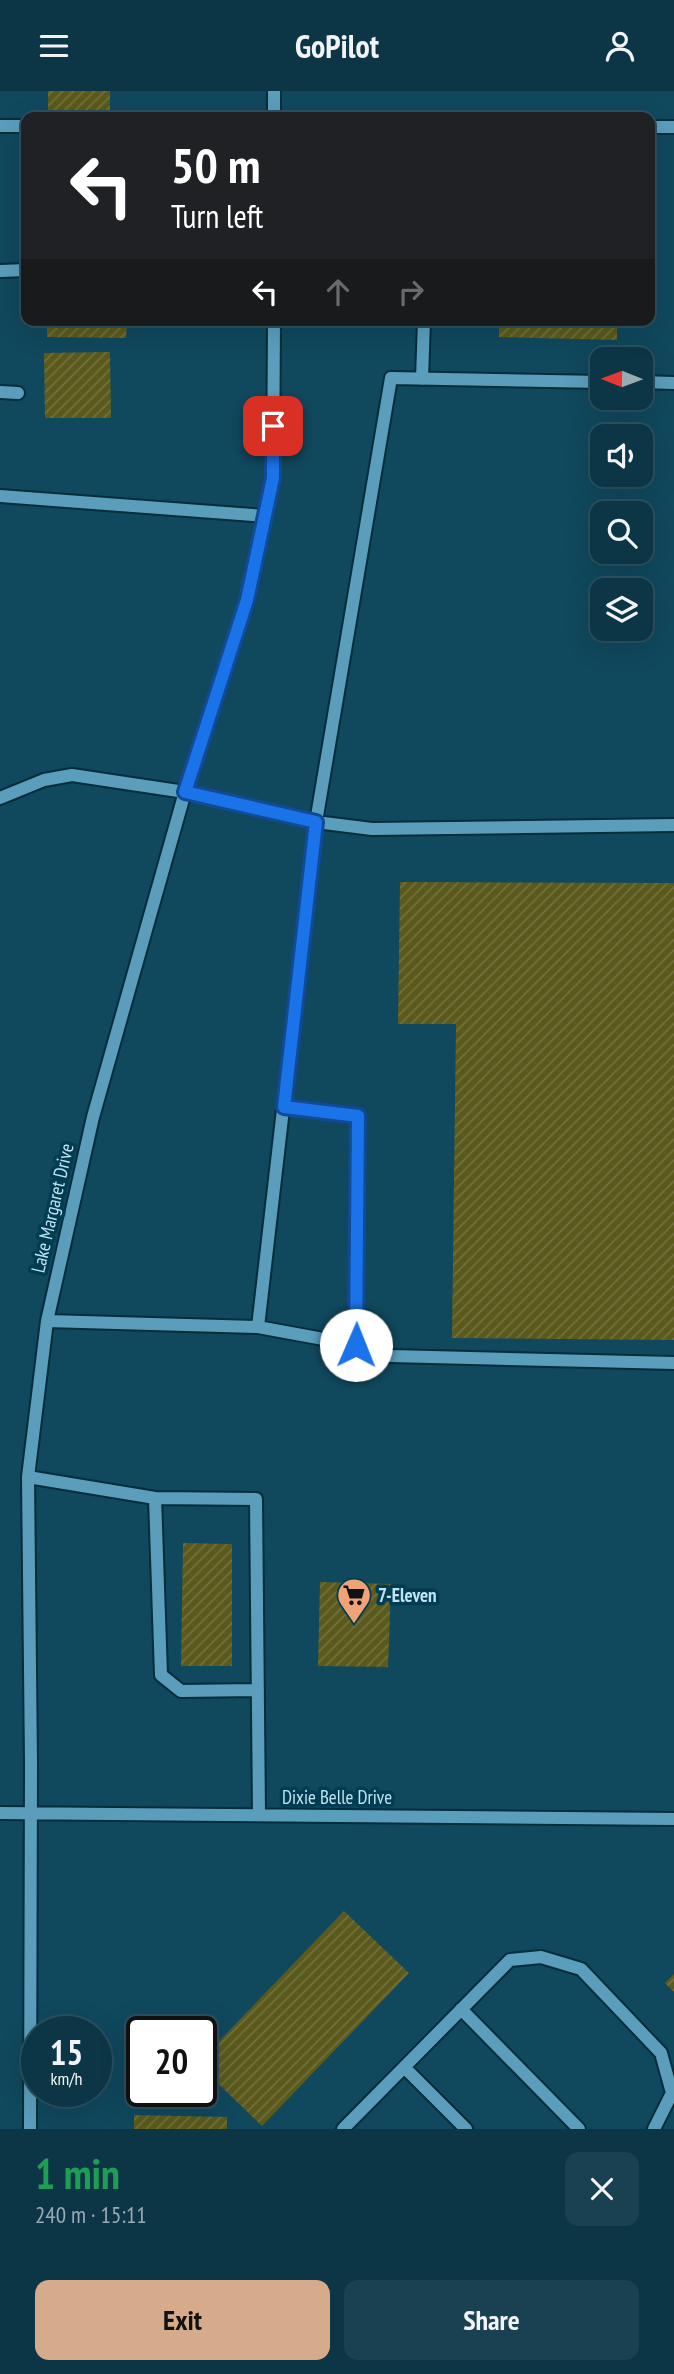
<!DOCTYPE html>
<html lang="en">
<head>
<meta charset="utf-8">
<style>
  :root { --surface:#0c3646; --page:#1a4151; --text:#f1f3f6; --muted:#9aabb3; --line:#2c505f; --accent:#d6ab8b }
  body { margin:0; font-family:"PT Sans Narrow",sans-serif; background:var(--page); color:var(--text); height:100vh; display:flex; flex-direction:column; font-size:26px; white-space:nowrap }
  * { box-sizing:border-box; margin:0 }
  p { font-size:23px; color:var(--muted) }
  .icon { flex:none; width:38px; height:38px; fill:none; stroke:currentColor; stroke-width:2; stroke-linecap:round; stroke-linejoin:round }
  .map { position:relative; height:2038px; overflow:hidden }
  .panel { display:flex; flex-direction:column; background:var(--surface); flex:1 }
  .panel>* { flex:none }
  .banner { position:absolute; left:21px; top:21px; width:634px; height:214px; border-radius:14px; box-shadow:0 7px 28px #0002,0 0 0 2px var(--line); background:#202124; color:#fff; overflow:hidden }
  .needle { width:46px; rotate:271deg }
  .tools { position:absolute; left:590px; top:256px; display:grid; gap:14px }
  .tools a { display:grid; place-items:center; width:63px; height:63px; border-radius:14px; background:var(--surface); box-shadow:0 7px 28px #0002,0 0 0 2px var(--line); font-size:35px }
  .speed { position:absolute; left:21px; top:1925px; display:flex; gap:14px; font-size:35px; font-weight:700; text-align:center }
  .speed>* { display:grid; place-content:center; width:91px; height:91px; border-radius:50%; background:var(--surface); box-shadow:0 7px 28px #0002,0 0 0 2px var(--line); line-height:1 }
  .speed small { font-size:18px; font-weight:400 }
  .speed .limit { border:4px solid #111; border-radius:10px; background:#fff; color:#111 }
  .pin { position:absolute; display:grid; place-items:center; width:60px; height:60px; color:#fff; margin:-30px; border-radius:14px; box-shadow:0 4px 10px #0006 }
  .me { position:absolute; width:77px; margin:-38px; rotate:1deg; stroke-linejoin:round; filter:drop-shadow(0 0 5px #0008) }
  .turn { display:flex; align-items:center; gap:24px; height:147px; padding:0 35px; font-size:32px }
  .turn .icon { width:91px; height:91px; stroke-width:2.5 }
  .turn b { display:block; font-size:49px; line-height:60px }
  .lanes { display:flex; align-items:center; height:66px; padding:0 35px; background:#0003; justify-content:center; gap:35px; direction:ltr }
  .lanes .off { opacity:.35 }
  .round { display:grid; place-items:center; flex:none; width:74px; height:74px; border-radius:14px; background:var(--page) }
  .summary { display:flex; align-items:center; justify-content:space-between; height:119px; padding:0 35px }
  h1 { font-size:42px; font-weight:600; line-height:52px; color:#1e9e55 }
  .cta { display:flex; gap:14px; margin-top:auto; padding:14px 35px }
  .cta a { flex:1; height:80px; border-radius:14px; background:var(--accent); color:#111; font-size:28px; font-weight:600; line-height:80px; text-align:center }
  .cta a+a { background:var(--page); color:var(--text) }
  header { display:flex; justify-content:space-between; align-items:center; height:91px; padding:0 35px; background:var(--surface); font-size:32px; font-weight:600 }
  .map>svg:first-child { display:block }
</style>
</head>
<body>
<header><svg class="icon" aria-label="menu" viewBox="0 0 24 24"><path d="M4 6h16M4 12h16M4 18h16"/></svg>GoPilot<svg class="icon" aria-label="person" viewBox="0 0 24 24"><circle cx="12" cy="8" r="4"/><path d="M4 21q1-7 8-7t8 7"/></svg></header>
<div class="map">
<svg width="674" height="2038" viewBox="0 0 674 2038">
  <defs>
    <pattern id="building-hatch" width="6" height="6" patternUnits="userSpaceOnUse" patternTransform="scale(1.75)"><rect width="6" height="6" fill="#5b5a1c"/><path d="M-1 1l2-2M0 6l6-6M5 7l2-2" fill="none" stroke="#71713d"/></pattern>
  </defs>
  <rect width="100%" height="100%" fill="#10485d"/>
  <!-- building -->
  <path fill="url(#building-hatch)" d="M48,0H110V26H48Z
    M47,229H127L126,247L47,246Z
    M499,229H617V249L499,246Z
    M110,261L111,327H45L44,262Z
    M400,791L674,792V1249L452,1247L456,933H398Z
    M183,1452L232,1453V1575H181Z
    M320,1491L391,1493L388,1576L318,1575Z
    M344,1820L409,1882L262,2035L201,1976V1969Z
    M674,1883V1901L665,1892Z
    M134,2024L227,2026V2038H134Z"/>
  <g fill="none" stroke-linecap="round" stroke-linejoin="round">
    <!-- minor casing -->
    <g stroke="#062d3b" stroke-width="16">
      <path id="minor" d="M274,26V0
        M0,35H26
        M649,36H674
        M0,180L26,179
        M422,288L424,229
        M602,291L391,287L316,731L258,1236L356,1254L391,1265L674,1272
        M640,291L674,292
        M0,301L18,302
        M0,405L265,425
        M0,707L44,689L72,684L185,701L316,731L372,738L674,734
        M284,1016L358,1025L356,1254
        M47,1230L258,1236
        M28,1386L155,1407L256,1408L259,1724
        M155,1407L161,1584L181,1600L258,1599
        M0,1722L674,1728
        M461,1918L579,2038
        M404,1976L466,2038
        M30,2038L31,1672L28,1386L47,1230L93,1026L185,701L248,509L273,387L274,229
        M343,2038L510,1869L541,1866L581,1878L661,1962L672,2002L654,2038"/>
    </g>
    <!-- minor -->
    <use href="#minor" stroke="#5a9ebc" stroke-width="12"/>
  </g>
  <g fill="none" stroke-linecap="round" stroke-linejoin="round">
    <!-- route casing -->
    <g stroke="#114b97" stroke-width="18">
      <path id="route" d="M273,335V387L247,509L185,701L316,731L284,1016L358,1025L356,1254"/>
    </g>
    <!-- route -->
    <use href="#route" stroke="#1a73e8" stroke-width="12"/>
  </g>
  <!-- icons -->
  <defs>
    <g id="supermarket-pin" transform="scale(1.75)"><path d="M0 17L-7.5 6A9.5 9.5 0 1 1 7.5 6Z" fill="#f0a279" stroke="#013d52"/><path d="M-6-5.5h2.5l.6 2H6L4.5 2H-2.5L-4.4-4H-6ZM-1.5 3.2a1.3 1.3 0 1 0 .1 0ZM3 3.2a1.3 1.3 0 1 0 .1 0Z" fill="#111"/></g>
  </defs>
  <g fill-rule="evenodd">
    <use href="#supermarket-pin" x="354" y="1504"/>
  </g>
  <g text-anchor="middle" stroke-width="7" stroke-linejoin="round" paint-order="stroke">
    <!-- street labels -->
    <g font-size="19" fill="#c1e2f2" stroke="#013d52">
      <text transform="translate(52 1117) rotate(-77)" y="7">Lake Margaret Drive</text>
      <text x="337" y="1713">Dixie Belle Drive</text>
    </g>
    <!-- poi labels -->
    <g font-size="19" font-weight="bold" fill="#c1e2f2" stroke="#013d52" text-anchor="start">
      <text x="378" y="1511">7-Eleven</text>
    </g>
  </g>
</svg>
<div class="tools">
<a><svg class="needle" viewBox="-14 -14 28 28"><path d="M0-13l5 13h-10z" fill="#e53935"/><path d="M0 13l5-13h-10z" fill="#9aabb3"/></svg></a>
<a><svg class="icon" aria-label="sound" viewBox="0 0 24 24"><path d="M4 9h4l5-4v14l-5-4H4zM17 9q2 3 0 6"/></svg></a>
<a><svg class="icon" aria-label="search" viewBox="0 0 24 24"><circle cx="10" cy="10" r="6"/><path d="M15 15l6 6"/></svg></a>
<a><svg class="icon" aria-label="layers" viewBox="0 0 24 24"><path d="M12 4l9 5-9 5-9-5zM3 14l9 5 9-5"/></svg></a>
</div>
<div class="speed"><div>15<small>km/h</small></div><div class="limit">20</div></div>
<div class="pin" style="left:273px;top:335px;background:#d93025"><svg class="icon" aria-label="arrive" viewBox="0 0 24 24"><path d="M6 21V4h12l-3 4 3 4H6"/></svg></div>
<svg class="me" style="left:356px;top:1254px" viewBox="-20 -20 40 40"><circle r="19" fill="#fff"/><path d="M0-13L10 11 0 6-10 11z" fill="#1a73e8"/></svg>
<div class="banner">
<div class="turn"><svg class="icon" aria-label="left" viewBox="0 0 24 24"><path d="M17 20v-9H6M10 6l-5 5 5 5"/></svg><div><b>50 m</b>Turn left</div></div>
<div class="lanes"><svg class="icon" aria-label="left" viewBox="0 0 24 24"><path d="M17 20v-9H6M10 6l-5 5 5 5"/></svg><svg class="icon off" aria-label="ahead" viewBox="0 0 24 24"><path d="M12 20V5M6 11l6-6 6 6"/></svg><svg class="icon off" aria-label="right" viewBox="0 0 24 24"><path d="M7 20v-9h11M14 6l5 5-5 5"/></svg></div>
</div>
</div>
<section class="panel">
<div class="summary"><div><h1>1 min</h1><p>240 m · 15:11</p></div><a class="round"><svg class="icon" aria-label="close" viewBox="0 0 24 24"><path d="M6 6l12 12M18 6L6 18"/></svg></a></div>
<div class="cta"><a>Exit</a><a>Share</a></div>
</section>
</body>
</html>
